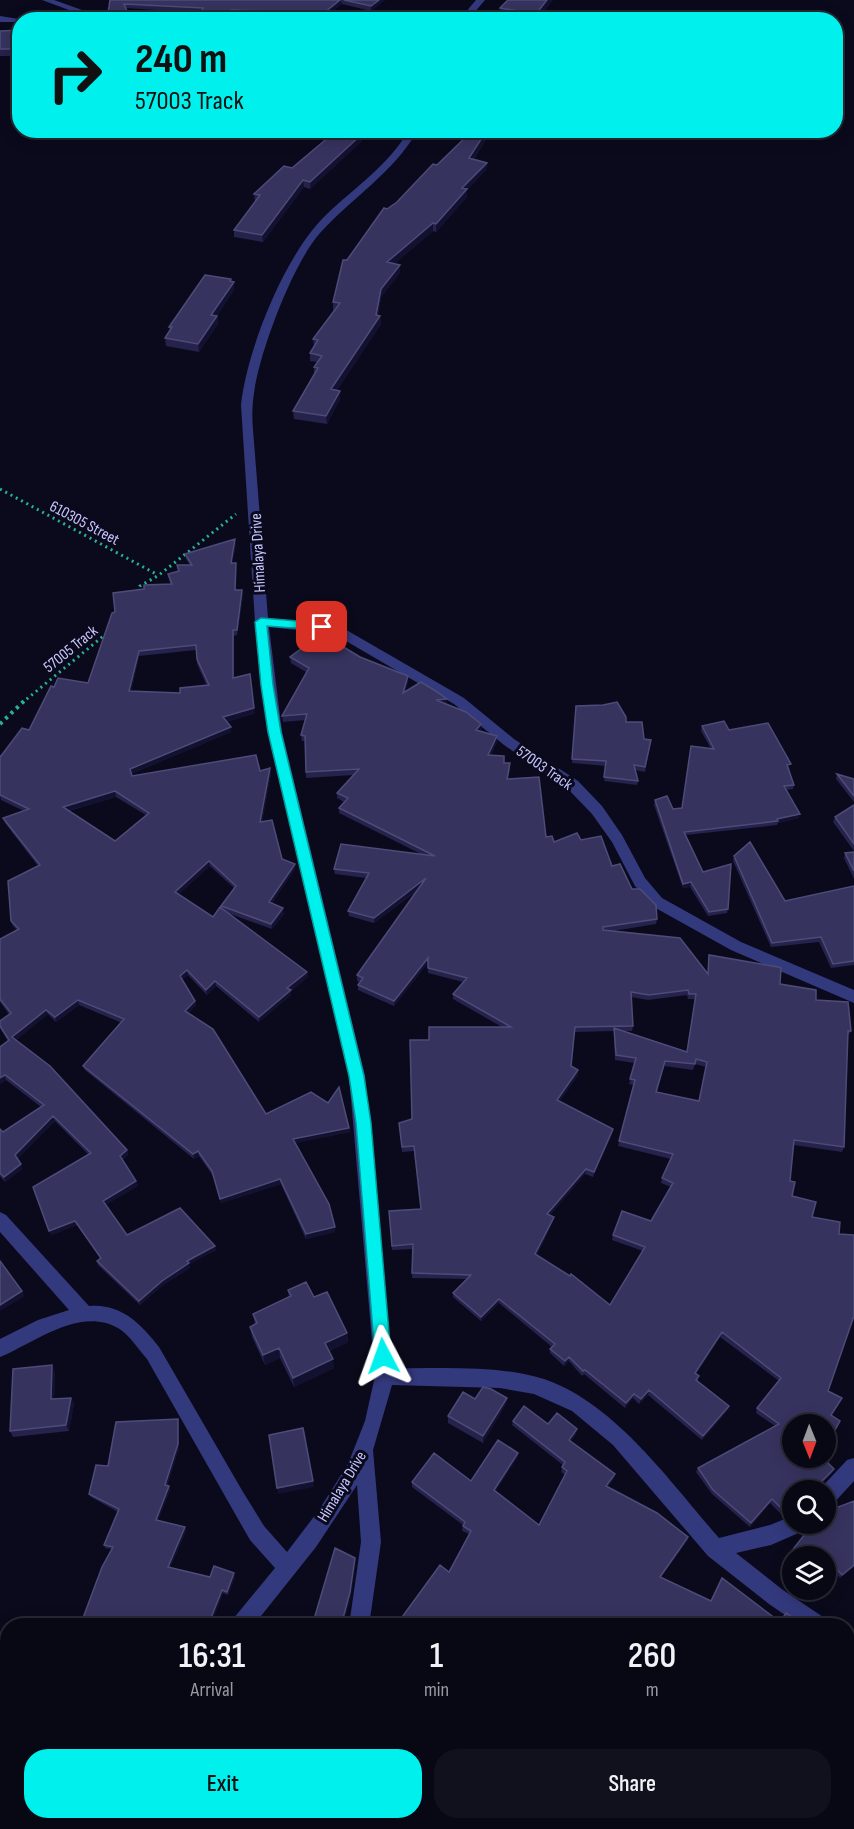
<!DOCTYPE html>
<html lang="en">
<head>
<meta charset="utf-8">
<style>
  :root { --surface:#080815; --page:#11111e; --text:#f1f3f6; --muted:#989aa0; --line:#292934; --accent:#00f1ed }
  body { margin:0; font-family:"Sofia Sans Condensed",sans-serif; background:var(--page); color:var(--text); height:100vh; display:flex; flex-direction:column; font-size:22px; white-space:nowrap }
  * { box-sizing:border-box; margin:0 }
  p { font-size:20px; color:var(--muted) }
  .icon { flex:none; width:33px; height:33px; fill:none; stroke:currentColor; stroke-width:2; stroke-linecap:round; stroke-linejoin:round }
  .map { position:relative; flex:1; overflow:hidden }
  .panel { position:absolute; left:0px; top:1618px; width:855px; height:212px; display:flex; flex-direction:column; background:var(--surface); border-radius:24px 24px 0 0; box-shadow:0 3px 15px #0003,0 0 0 2px var(--line) }
  .panel>* { flex:none }
  .hud { position:absolute; left:12px; top:12px; width:831px; height:126px; border-radius:24px; box-shadow:0 3px 15px #0003,0 0 0 2px var(--line); background:#00f1ed; color:#111; overflow:hidden }
  .needle { width:39px; rotate:179deg }
  .tools { position:absolute; left:782px; top:1414px; display:grid; gap:12px }
  .tools a { display:grid; place-items:center; width:54px; height:54px; border-radius:50%; background:var(--surface); box-shadow:0 3px 15px #0003,0 0 0 2px var(--line); font-size:30px }
  .pin { position:absolute; display:grid; place-items:center; width:51px; height:51px; color:#fff; margin:-26px; border-radius:12px; box-shadow:0 3px 9px #0006 }
  .me { position:absolute; width:66px; margin:-33px; rotate:356deg; stroke-linejoin:round; filter:drop-shadow(0 0 4px #0008) }
  .turn { display:flex; align-items:center; gap:21px; height:126px; padding:0 24px; font-size:27px }
  .turn .icon { width:78px; height:78px; stroke-width:2.5 }
  .turn b { display:block; font-size:42px; line-height:51px }
  .eta { display:flex; justify-content:space-evenly; align-items:center; height:102px; text-align:center }
  .eta b { font-size:36px; font-weight:600; line-height:42px }
  .cta { display:flex; gap:12px; margin-top:auto; padding:12px 24px }
  .cta a { flex:1; height:69px; border-radius:24px; background:var(--accent); color:#111; font-size:24px; font-weight:600; line-height:69px; text-align:center }
  .cta a+a { background:var(--page); color:var(--text) }
  .map>svg:first-child { display:block }
</style>
</head>
<body>
<div class="map">
<svg width="854" height="1829" viewBox="0 0 854 1829">
  <rect width="100%" height="100%" fill="#0b0a1c"/>
  <g fill="none" stroke-linecap="round" stroke-linejoin="round">
    <!-- path-far1 -->
    <path stroke="#27b199" stroke-width="3" stroke-dasharray="2 4" stroke-linecap="butt" d="M0,489L158,575
      M137,592L140,586L159,575L236,514
      M22,703L107,633"/>
    <!-- path -->
    <path stroke="#27b199" stroke-width="4" stroke-dasharray="3 4.5" stroke-linecap="butt" d="M0,724L24,701"/>
    <!-- minor -->
    <path fill="#33397d" fill-rule="evenodd" d="M42,0H54L110,20H96Z
      M476,0H485L468,20H459Z
      M0,16L25,20H20V22H0Z
      M409,130H418C393,173 353,197 320,233C293,263 259,353 254,393C252,406 252,418 253,430L268,618L322,623L343,628L464,698L514,739L578,781L602,806L622,835L645,878L662,898L741,942L854,990V1003L731,950L652,906L635,886L612,842L592,814L568,789L504,745L454,704L334,634L269,627L282,732L365,1076L392,1368C439,1369 488,1365 533,1376C609,1394 670,1482 719,1538L770,1525L792,1516V1524H806L803,1531L771,1545L736,1553L783,1590L826,1619L829,1626H801L769,1604L708,1556L613,1445L572,1411L534,1394L500,1388L392,1385L373,1450L381,1542L369,1626H349L361,1542L357,1485L316,1547L253,1626H230L233,1619L275,1568L250,1540L147,1359C138,1349 130,1335 118,1328C80,1306 34,1343 0,1357V1339L38,1320L69,1310L0,1232V1212L6,1215L89,1306C121,1303 141,1324 159,1347L243,1492L264,1526L287,1552L319,1510L348,1464L365,1421L375,1376L349,1076L268,732L255,622L241,405C247,349 285,254 326,215C355,187 388,166 409,130Z
      M854,1458V1481L832,1505L825,1508V1491H818L847,1460Z
      M848,1630L854,1632V1652L848,1650Z
      M69,1822H93L90,1829H66Z
      M371,1822H399L402,1829H374Z"/>
  </g>
  <!-- wall -->
  <path fill="#25224c" fill-rule="evenodd" d="M110,0H385L371,11L342,4L321,20H287L268,16L231,14L229,20H199L201,13L126,8L109,17L108,13Z
    M553,0L537,20H526L500,15V8Z
    M20,30V56H0V31Z
    M330,130H372V132H362V141L310,189L304,187L263,242L234,237V230L255,202L254,194L292,168L330,136Z
    M473,130H492L474,159L487,163L486,170L467,190V197L436,232L433,231L394,264L400,265V273L381,297L378,315L380,316L381,324L337,390L340,391V399L327,424L294,419L293,411L314,375V367L317,362L310,361V353L314,347L313,339L335,310H333V302L347,260L387,209L397,202Z
    M232,282H234V290L217,316L218,324L199,352L166,346L165,338L170,331L169,327Z
    M236,544L232,563H236V590H242L243,595L237,635L234,636V678L255,713L227,722L231,732L131,774L132,776L260,771L271,773L262,822L282,859L295,864V869L272,903L284,914L272,929L230,914L308,977L291,991V995L259,1022L216,986L207,995L188,975L182,980L195,1001L196,1005L188,1013L266,1114L349,1128L350,1132L295,1143L335,1227V1232L306,1239L281,1184L221,1203L213,1176L199,1156L194,1159L85,1070L83,1066L122,1023L79,1005L56,1022L48,1014L16,1040L127,1150L128,1155L122,1160L136,1181L138,1186L105,1205L127,1235L216,1250L189,1264L190,1268L163,1285L140,1305L98,1265L97,1261L100,1258L77,1225L51,1235L89,1155L55,1121L17,1159L22,1169L5,1182L0,1176V1129L3,1132L41,1107L6,1080L0,1084V1047L8,1041L0,1028V1021L9,1014L0,1002V939L17,930L13,926L11,921L38,866L5,823L3,818L24,811L1,800L0,795L1,756L29,730L54,687L88,683L115,612L144,589L170,584L168,574L178,571L177,565H190L186,559L185,554ZM196,650L197,664L207,686L180,693L131,692L139,656ZM116,797L146,815L115,841L69,811ZM210,866L234,888L221,906V907L213,917L179,894Z
    M320,649L360,657L408,682L405,692L447,699V704L481,724V729L480,731L497,736V742L491,755L504,763L510,769L508,779L546,837L554,842L581,840L612,866L632,889L657,919L656,924L613,931L708,973L709,955L780,984L816,1000L851,1031L848,1036L844,1147L842,1152L794,1145L790,1181L792,1196L812,1217L828,1391L840,1402L792,1425L832,1473L814,1491H792V1514L784,1517L770,1503L750,1527L712,1494L696,1472L698,1468L775,1426L756,1413L757,1408L779,1381L720,1337L696,1374L698,1381L729,1406L728,1410L702,1440L648,1395L639,1404L633,1398L625,1408L584,1374L582,1376L569,1361L564,1366L550,1353V1349L552,1347L499,1303L481,1321L453,1297V1293L466,1279L412,1278L413,1249L392,1250L389,1211L421,1209L414,1151L402,1152L399,1123L412,1119L429,1040L502,1027L453,999V994L463,982L428,973V963L394,1006L358,990V985L360,982L357,981V975L418,890L374,923L349,916L348,911L366,878L335,874L334,869L421,854L339,813V808L344,802L337,798V793L354,775L306,778L305,741H302L301,735L306,720L283,722L282,716L306,672L291,663L290,657ZM687,995L688,999H695L687,1052L625,1031H632L633,1026L631,997L648,1000ZM614,1031L615,1060L635,1063L629,1084L634,1085L618,1146L671,1159L662,1178L661,1183L671,1187L651,1221L613,1235L612,1240L643,1251L610,1305L537,1255L553,1221L554,1217L550,1215L585,1174L593,1177L612,1134L613,1129L559,1102L578,1075V1070L571,1066L575,1032ZM695,1064L706,1067L699,1101L657,1092L664,1066L693,1070Z
    M576,706L626,722L644,739L651,740L645,772L635,770L638,781L637,785L604,781L606,766L572,763Z
    M702,726L729,730L790,768L789,769L794,785L793,789L786,790L799,818L778,823L777,825L686,835L703,872L728,909L727,913L708,916L690,887L683,888L654,805L655,800L673,809L682,808L711,749L701,731Z
    M837,774L854,779V802L836,779Z
    M854,805V851L833,822L835,817Z
    M854,852V879L844,858L845,853Z
    M734,856L785,901L854,886V965L831,968L819,942L771,947L733,861Z
    M288,1290L314,1297L347,1333L348,1342L329,1351L334,1368L294,1387L280,1358L265,1365L252,1337L250,1327L255,1325L253,1314L289,1298Z
    M55,1371L54,1399L71,1398L74,1404L69,1431L13,1437L10,1431Z
    M475,1399L506,1404L483,1443L448,1423V1416Z
    M513,1421L548,1424L576,1434L571,1441L615,1474L614,1479L607,1487L688,1537L687,1541L661,1577L711,1601L780,1622L806,1626H398L397,1624L449,1572L469,1534L462,1531L463,1525L412,1487V1482L471,1481L518,1453L517,1458L495,1492L539,1525L565,1475L561,1472L563,1465L512,1425Z
    M179,1423V1448L167,1486H169L170,1490L158,1520L186,1531L170,1568L210,1577H235L228,1595L223,1593L212,1621L111,1549L105,1548L104,1545L118,1512L91,1497L89,1494L108,1466Z
    M807,1524H825L854,1567L840,1578L825,1561V1557H792V1566L785,1560L803,1536L801,1534L802,1531L806,1529Z
    M854,1754V1829H839L842,1822H848L849,1767Z
    M465,1822H495L489,1829L485,1828L486,1824L480,1829H469Z"/>
  <!-- shaded-wall -->
  <path fill="#131130" d="M340,0H341L342,4L321,20H315Z
    M379,0H385L371,11V6Z
    M547,0H553L537,20H536V14Z
    M362,130V141L310,189V182Z
    M487,130H492L469,166V158Z
    M487,163L486,170L467,190V197L436,232V224L462,188Z
    M303,180L304,187L263,242L262,235Z
    M433,223V231L387,270V262Z
    M400,265V273L381,297L376,322L380,316L381,324L332,397L331,389L376,315L381,289Z
    M231,279L232,285L234,282V290L217,316L218,324L199,352L198,344L211,315Z
    M340,391V399L327,424L326,416Z
    M235,539L236,544L231,568V563Z
    M242,590L243,595L237,635V630Z
    M139,651V656L130,697L129,691Z
    M408,676V682L403,698V693Z
    M447,699V704L436,700Z
    M254,708L255,713L224,723L223,717Z
    M481,724V729L476,736V730Z
    M231,727V732L131,774L130,769Z
    M497,736V742L488,761V755Z
    M270,768L271,773L261,827L260,822Z
    M115,791L116,797L64,812L63,807Z
    M800,814L799,818L778,823L777,819Z
    M209,861L210,866L176,897L175,892Z
    M295,864V869L269,907V902Z
    M426,878V883L374,923V918Z
    M691,882L690,887L683,888V884Z
    M283,908L284,914L272,929L271,924Z
    M428,958V963L394,1006V1001Z
    M187,970L188,975L181,981L180,976Z
    M307,972L308,977L291,991V995L259,1022V1017L287,988Z
    M215,981L216,986L207,995L206,990Z
    M78,1000L79,1005L56,1022L55,1017Z
    M195,1001L196,1005L185,1016V1011Z
    M46,1010L48,1014L14,1042L12,1037Z
    M578,1070V1075L556,1106L557,1100Z
    M5,1075L6,1080L0,1084V1078Z
    M53,1116L55,1121L17,1160L15,1155Z
    M349,1128L350,1132L293,1144V1139Z
    M613,1129L612,1134L593,1177L594,1172Z
    M127,1150L128,1155L121,1160L120,1156Z
    M198,1151L199,1156L194,1159L193,1154Z
    M21,1164L22,1169L5,1182L4,1177Z
    M586,1169L585,1174L547,1218V1214Z
    M280,1179L281,1184L221,1203L220,1199Z
    M136,1181L138,1186L104,1206L103,1201Z
    M554,1217L553,1221L535,1259V1254Z
    M75,1221L77,1225L51,1235L49,1231Z
    M335,1227V1232L306,1239V1234Z
    M215,1246L216,1250L189,1264L190,1268L163,1285L140,1305L139,1301L187,1261Z
    M22,1291L25,1296L0,1311V1305Z
    M499,1299V1303L481,1321V1317Z
    M722,1332L720,1337L694,1378L695,1373Z
    M347,1333L348,1342L326,1352L325,1343Z
    M279,1348L280,1358L265,1365L263,1355Z
    M569,1357V1361L564,1366L565,1361Z
    M333,1359L334,1368L294,1387L293,1378Z
    M52,1365L55,1371L54,1405L51,1399Z
    M649,1390L648,1395L639,1404L641,1399Z
    M634,1394L633,1398L625,1408L626,1403Z
    M71,1398L74,1404L69,1431L66,1425Z
    M507,1398L506,1404L483,1443V1436Z
    M729,1406L728,1410L702,1440L703,1436Z
    M178,1419L179,1423V1448L166,1488L165,1485Z
    M577,1429L576,1434L568,1445L569,1440Z
    M518,1453L517,1458L493,1495L494,1490Z
    M834,1469L832,1473L814,1491H812Z
    M615,1474L614,1479L605,1491L606,1486Z
    M313,1481L314,1487L278,1494L277,1488Z
    M169,1486L170,1490L157,1523L156,1520Z
    M772,1499L770,1503L750,1527L751,1523Z
    M792,1511V1514L784,1517L786,1513Z
    M185,1527L186,1531L169,1570L168,1567Z
    M688,1537L687,1541L658,1581L660,1577Z
    M355,1558L356,1562L351,1597L343,1626H341Z
    M854,1565V1567L840,1578L842,1575Z
    M234,1573L235,1577L228,1595L227,1592Z
    M222,1590L223,1593L212,1621L209,1626H206Z
    M484,1822H487L480,1829H477Z
    M493,1822H495L488,1829V1827Z"/>
  <!-- building -->
  <path fill="#36345f" stroke="#4d4b78" stroke-width="1.5" fill-rule="evenodd" d="M110,0H340L315,20H309L268,11L231,10L227,20H199L203,8L124,4L131,20H107L108,18L112,16L108,13Z
    M344,0H379L371,6Z
    M508,0H547L536,14L500,8Z
    M20,30V49H0V31Z
    M330,130H362V134L310,182L303,180L262,235L234,230L260,195L254,194L284,166L292,168L330,136Z
    M473,130H487L469,158L487,163L462,188L467,189L436,224L433,223L387,262L400,265L381,289L376,315L380,316L331,389L340,391L326,416L293,411L318,368L314,367L322,356L310,353L318,340L313,339L340,303L333,302L343,260H347L384,208L387,209L397,202L433,164L437,165Z
    M205,275L231,279L230,281L234,282L211,315L217,316L198,344L165,338L172,327H169Z
    M235,539L231,563H236L235,590H242L237,630H233V678L250,674L254,708L223,717L231,727L130,769L132,776L256,755L260,771L270,768L260,822L272,820L282,859L295,864L269,902L283,908L271,924L221,906L236,886L209,861L175,892L213,917L220,907L307,972L287,988L291,990L259,1017L215,981L206,990L187,970L180,976L195,1001L185,1011L213,1029L266,1114L311,1092L328,1103L339,1087L349,1128L293,1139L329,1204L335,1227L306,1234L280,1179L220,1199L212,1171L198,1151L193,1154L83,1066L124,1019L78,1000L55,1017L46,1010L12,1037L50,1066L127,1150L120,1156L136,1181L103,1201L127,1235L180,1208L215,1246L187,1261L189,1263L162,1281L139,1301L97,1261L101,1258L75,1221L49,1231L33,1187L91,1153L53,1116L15,1155L21,1164L4,1177L0,1173V1129L3,1132L44,1105L5,1075L0,1078V1047L9,1040L0,1026V1021L11,1013L0,999V939L19,929L11,921L8,881L40,865L3,818L29,809L0,795V756H1L22,728L29,730L51,686L54,687L58,678L88,683L112,613L115,612L113,593L144,589V585L172,584L168,574L179,571L177,565H192L185,554ZM196,645L197,659L209,685L180,688V693L129,691L139,651ZM115,791L149,813L115,841L63,807Z
    M332,640L360,657L408,676L403,693L421,682L434,690L447,699L436,700L466,712L481,724L476,730L497,736L488,755L504,756V763H510L507,779L539,777L546,837L552,836L554,842L577,833L581,840L601,836L612,866L620,864L632,889H640L656,905L657,919L603,927V930L680,938L708,974L709,955L778,967L781,968L780,984L816,990V1000L848,1002L851,1031H848L844,1147L794,1140L790,1181L795,1182L792,1196L816,1202L812,1217L840,1222L839,1234L854,1235V1316L828,1391L842,1398L831,1415L840,1421L825,1448V1425H792V1458H823L834,1469L812,1491H792V1511L786,1513L772,1499L751,1523L713,1490L698,1468L779,1424L757,1408L781,1378L722,1332L695,1373L699,1376L696,1380L729,1406L703,1436L649,1390L641,1399L634,1394L626,1403L585,1370L583,1371L569,1357L565,1361L550,1349L555,1344L499,1299L481,1317L453,1293L471,1275L412,1273L413,1244L392,1246L389,1211L421,1209L414,1146L402,1147L399,1123L412,1119L410,1040H429V1027H511L453,994L467,978L428,968V958L394,1001L358,985L363,978L357,975L426,878L374,918L348,911L369,873L334,869L341,844L435,856L339,808L348,798L337,793L359,769L306,772L305,736L301,735L307,714L282,716L309,668L290,657L309,643L320,649ZM688,990L689,994H696L687,1052L614,1028L616,1055L636,1058L630,1079L635,1080L619,1141L673,1154L662,1178L673,1183L651,1221L622,1211L613,1235L645,1247L610,1305L571,1274L570,1276L535,1254L554,1217L547,1214L586,1169L594,1172L613,1129L557,1100L578,1070L571,1066L575,1027L633,1026L631,992L649,995ZM696,1059L707,1062L699,1101L656,1092L665,1061L695,1064Z
    M617,702L626,717V722H642L644,739L651,740L645,767L634,765L638,781L604,777L606,761L572,759L576,706L603,705Z
    M724,721L729,730L768,723L791,764L787,765L794,785L784,786L800,814L777,819L778,821L684,832L703,872L731,864L728,909L709,912L691,882L683,884L655,800L667,796L673,809L682,808L691,746L714,749L702,726Z
    M837,774L854,779V796Z
    M854,805V844L835,817Z
    M750,842L785,901L854,886V961L833,964L821,937L772,943L734,856Z
    M854,852V871L845,853Z
    M0,1261L22,1291L0,1305Z
    M306,1282L314,1297L327,1292L347,1333L325,1343L333,1359L293,1378L279,1348L263,1355L250,1327L257,1323L253,1314L291,1296L288,1290Z
    M52,1365L51,1399L71,1398L66,1425L10,1431L13,1369Z
    M483,1387L491,1389L507,1398L483,1436L448,1416L463,1392L475,1399Z
    M524,1406L548,1424L557,1413L577,1429L569,1440L615,1474L606,1486L657,1513L688,1537L660,1577L711,1601L722,1578L780,1622L786,1613L806,1626H401L397,1624L440,1565L449,1572L471,1531L463,1526L465,1522L412,1482L434,1453L471,1481L498,1440L518,1453L494,1490L539,1525L567,1471L562,1467L565,1462L513,1421Z
    M178,1419V1444L165,1485L169,1486L156,1520L185,1527L168,1567L210,1577L214,1566L234,1573L227,1592L222,1590L211,1618L206,1626H80L102,1567L113,1547L104,1545L119,1509L89,1494L96,1465L108,1466L116,1422Z
    M303,1428L313,1481L277,1488L269,1435Z
    M854,1501V1565L842,1575L823,1554L821,1557H792V1562L787,1557L805,1534L802,1531L807,1528L808,1524H825V1512Z
    M335,1548L355,1558L350,1592L341,1626H312Z
    M276,1621L291,1626H274Z
    M0,1714L8,1717V1742L0,1740Z
    M854,1758V1829H840L843,1822H848V1766L850,1768Z
    M108,1822H266L265,1823L269,1829H99Z
    M467,1822H484L477,1829H471Z
    M487,1822H493L488,1827L485,1825Z
    M658,1822H683L682,1824L686,1829H653Z
    M764,1822H794L789,1829H760Z
    M539,1823L546,1829H534Z"/>
  <!-- route -->
  <path fill="#00f1ed" stroke="#009d9a" stroke-width="1.5" d="M261,618L322,623L328,627L322,630L267,626L273,685L281,732L364,1076L371,1123L391,1356L389,1361L383,1364L377,1361L375,1356L356,1123L349,1076L268,732L261,685L255,622Z"/>
  <g text-anchor="middle" stroke-width="6" stroke-linejoin="round" paint-order="stroke">
    <!-- street labels -->
    <g font-size="16" fill="#c6c6ff" stroke="#0b0a1c">
      <text transform="translate(85 522) rotate(28)" y="6">610305 Street</text>
      <text transform="translate(257 553) rotate(-93)" y="6">Himalaya Drive</text>
      <text transform="translate(70 648) rotate(-39)" y="6">57005 Track</text>
      <text transform="translate(545 767) rotate(35)" y="6">57003 Track</text>
      <text transform="translate(341 1486) rotate(-59)" y="6">Himalaya Drive</text>
    </g>
  </g>
</svg>
<div class="tools">
<a><svg class="needle" viewBox="-14 -14 28 28"><path d="M0-13l5 13h-10z" fill="#e53935"/><path d="M0 13l5-13h-10z" fill="#989aa0"/></svg></a>
<a><svg class="icon" aria-label="search" viewBox="0 0 24 24"><circle cx="10" cy="10" r="6"/><path d="M15 15l6 6"/></svg></a>
<a><svg class="icon" aria-label="layers" viewBox="0 0 24 24"><path d="M12 4l9 5-9 5-9-5zM3 14l9 5 9-5"/></svg></a>
</div>
<div class="pin" style="left:322px;top:627px;background:#d93025"><svg class="icon" aria-label="arrive" viewBox="0 0 24 24"><path d="M6 21V4h12l-3 4 3 4H6"/></svg></div>
<svg class="me" style="left:383px;top:1356px" viewBox="-20 -20 40 40"><path d="M0-17L14 15 0 8-14 15z" fill="#00f1ed" stroke="#fff" stroke-width="4"/></svg>
<div class="hud">
<div class="turn"><svg class="icon" aria-label="right" viewBox="0 0 24 24"><path d="M7 20v-9h11M14 6l5 5-5 5"/></svg><div><b>240 m</b>57003 Track</div></div>
</div>
<section class="panel">
<div class="eta">
<div><b>16:31</b><p>Arrival</p></div>
<div><b>1</b><p>min</p></div>
<div><b>260</b><p>m</p></div>
</div>
<div class="cta"><a>Exit</a><a>Share</a></div>
</section>
</div>
</body>
</html>
